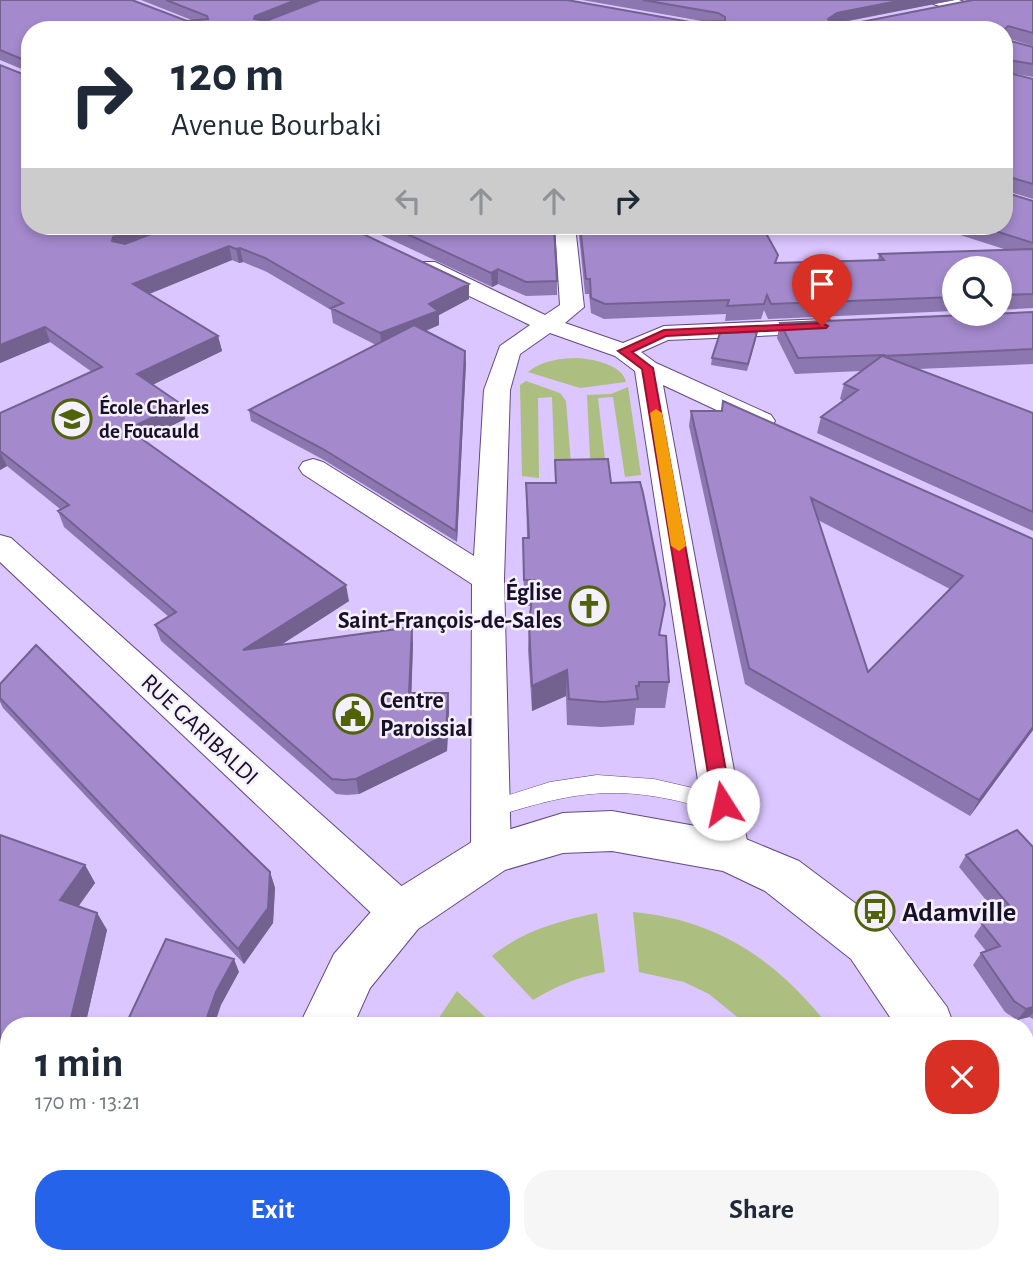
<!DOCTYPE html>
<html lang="en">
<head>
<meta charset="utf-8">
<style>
  :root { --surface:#fff; --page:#f6f6f7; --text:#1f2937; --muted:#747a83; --accent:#2563eb }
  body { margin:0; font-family:"Alegreya Sans",sans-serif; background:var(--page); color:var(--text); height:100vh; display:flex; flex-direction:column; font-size:26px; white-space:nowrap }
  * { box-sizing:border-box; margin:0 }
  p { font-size:23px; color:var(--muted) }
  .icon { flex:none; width:38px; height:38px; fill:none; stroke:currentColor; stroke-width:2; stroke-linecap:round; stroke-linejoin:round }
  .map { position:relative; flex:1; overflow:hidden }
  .sheet { position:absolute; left:0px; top:1017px; width:1034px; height:247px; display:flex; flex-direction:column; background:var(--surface); border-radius:28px 28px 0 0; box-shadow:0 4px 10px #0003 }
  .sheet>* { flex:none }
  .hud { position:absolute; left:21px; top:21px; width:992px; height:214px; border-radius:28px; box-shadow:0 4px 10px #0003; background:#fff; color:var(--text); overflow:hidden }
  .controls { position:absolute; left:942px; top:256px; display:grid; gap:14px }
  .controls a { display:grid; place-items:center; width:70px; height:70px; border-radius:50%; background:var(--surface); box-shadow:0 4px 10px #0003; font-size:35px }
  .pin { position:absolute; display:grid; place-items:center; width:60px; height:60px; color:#fff; margin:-72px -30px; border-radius:50% 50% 50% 0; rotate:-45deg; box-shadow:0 0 7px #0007 }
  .pin .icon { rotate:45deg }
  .me { position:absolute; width:77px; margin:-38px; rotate:350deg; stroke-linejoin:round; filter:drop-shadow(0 0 5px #0008) }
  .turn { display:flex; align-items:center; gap:24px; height:147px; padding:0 35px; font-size:32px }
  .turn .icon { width:91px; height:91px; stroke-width:2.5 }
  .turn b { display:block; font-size:49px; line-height:60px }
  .lanes { display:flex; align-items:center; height:66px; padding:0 35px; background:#0003; justify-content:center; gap:35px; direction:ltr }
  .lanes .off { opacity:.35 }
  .round { display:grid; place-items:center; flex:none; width:74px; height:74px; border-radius:28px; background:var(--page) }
  .headline { display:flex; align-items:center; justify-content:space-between; height:119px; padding:0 35px }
  h1 { font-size:42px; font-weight:600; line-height:52px }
  .button { display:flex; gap:14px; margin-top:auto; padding:14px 35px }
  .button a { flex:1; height:80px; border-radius:28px; background:var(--accent); color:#fff; font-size:28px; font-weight:600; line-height:80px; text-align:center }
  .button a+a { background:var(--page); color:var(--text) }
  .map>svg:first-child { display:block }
</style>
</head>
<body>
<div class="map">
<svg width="1033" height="1262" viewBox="0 0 1033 1262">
  <rect width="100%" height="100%" fill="#dbc6ff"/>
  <!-- green -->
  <path fill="#acbe80" d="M577,358C593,359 623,365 626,382L580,388L528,372C541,361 560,358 577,358Z
    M526,381L560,393L566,401L572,477H555L552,397L538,398L539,478L522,476L520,385Z
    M628,387L641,475L625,477L613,397L598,398L607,477H591L587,395L611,394Z
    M633,912C718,920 776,960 828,1025H747L709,994L684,982L639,972Z
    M597,913L605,972C578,977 556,986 533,1000L492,956C522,931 559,921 597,913Z
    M457,991L494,1025H434Z
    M429,1255H517L524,1262H433Z"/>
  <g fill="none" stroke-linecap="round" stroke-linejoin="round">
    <!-- lane casing -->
    <g stroke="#624986" stroke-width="1">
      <path id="lane" d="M597,775L654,779L723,795L730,798L733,804L730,810L723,813C627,784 586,787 491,818L484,815L481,809L484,803L550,782Z"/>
    </g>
    <!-- street casing -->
    <g stroke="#624986" stroke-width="2">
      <path id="street" d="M926,0H959L972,5C963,12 935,7 926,0Z
        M555,226H575L584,307L565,323L623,343L664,326L824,319L832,321L836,326L832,331L824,333L668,340L641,352L656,363L771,415L775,421L771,427L762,429L753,427L663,385L749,852L743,864L729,870L715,864L709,852L635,371L615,356L550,333L520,354L510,390L504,579L511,854L505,866L491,872L477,866L471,854L472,584L303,474L299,468L303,462L313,459L323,462L474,556L484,390L500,346L530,325L419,272L416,267L419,262H435L545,315L560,305Z
        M0,535L11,538L416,899L422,913L416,927L401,932L386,927L0,562Z
        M1033,1065V1113L1026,1114V1066Z"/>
    </g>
    <!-- secondary casing -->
    <g stroke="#624986" stroke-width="2">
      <path id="secondary" d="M612,811L729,832L799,861L887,927L947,1007L954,1026H896L851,959L765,891L723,871L612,851L563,853L505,870L418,929L370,988L353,1026H299L334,954L384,897L475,840L563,813Z
        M0,1143H9V1201H0Z
        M273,1255H335L338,1262H276Z
        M949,1255H1011L1010,1262H948Z"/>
    </g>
    <!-- lane -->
    <use href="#lane" fill="#fff" fill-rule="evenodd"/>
    <!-- street -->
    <use href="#street" fill="#fff" fill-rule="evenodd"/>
    <!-- secondary -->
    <use href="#secondary" fill="#fff" fill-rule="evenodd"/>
  </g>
  <!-- wall -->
  <path fill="#8d77b0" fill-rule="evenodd" d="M0,0L187,21H194L141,0H567L690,22L702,21L582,0H955L844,22H861L1033,0V46L1006,38L1007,40L1033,47V77L1005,72L1033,79V199L1007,191V193L1033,201V308L999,310V268H954V311L768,319L764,310L761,319L725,321L726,314L604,319L591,313L589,294H585L578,226H762L776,263L878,260L879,254L1007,250L932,226H1004V30H30V226H346L469,284V299L439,315V325L426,331L466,362L457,542L324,460L251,421L249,410L376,345L333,323L331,310L267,272L243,262L239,263L232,260L149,294L218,336L222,351L152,385L181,404L185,419L143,440L349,601L281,645L413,643L411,693H448L449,709L447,751L359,794L347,795L336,794L161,641L155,625L169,617L64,527L58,511L60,509L7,466L0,470V413L92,372L50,342L0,363V65L25,75L29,72L0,60Z
    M362,226H554L557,281V295L526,296L498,284L492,287Z
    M1033,312V364L918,369L1033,413V531L817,433L821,417L843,401L840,399L844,384L861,371L795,374L777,338L780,323Z
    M756,339L747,371L711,365L712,358Z
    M723,401L1033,539V730L970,816L745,684L689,426L691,411H721ZM818,520L950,589L868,672Z
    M555,460L611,483L660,635L669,682L665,708H636L634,725L601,727L567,725L566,696L532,711L528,650L529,624L531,606H524L523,538H527L526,483H555Z
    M0,684L270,872L275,888L273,923L244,964L3,708L0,702Z
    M0,835L85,865L95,883L78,906L97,913L107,930L85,1026H9V1113L0,1114Z
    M1033,847V1019L1029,1017L1017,1020L1005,1012L973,965L981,953L986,951L974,936L982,924L999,916L959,867L966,855Z"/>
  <!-- shaded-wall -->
  <path fill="#736190" d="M296,0H324L256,30L254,19L255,16Z
    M903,0H955L835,23L825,30L828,19L837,13Z
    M143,226H182L117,252L112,241L113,237Z
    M229,246L232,260L137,299L133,284Z
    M240,248L243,262L239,263L236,249Z
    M498,269V284L492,287L491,273Z
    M469,284V299L439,315V325L382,348L380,333L429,304Z
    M45,327L50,342L0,363V345Z
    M218,336L222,351L142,390L137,374Z
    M465,351L466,362L457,542L456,531Z
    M181,404L185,419L133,445L128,429Z
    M0,452L7,466L0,470Z
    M346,585L349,601L248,666L243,650Z
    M412,627L413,643L411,709L409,693Z
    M567,670L566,696L532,711V686Z
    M448,693L449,709L447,751L359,794L356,779Z
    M1033,727V730L970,816L979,800Z
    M85,865L95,883L71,917L60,900Z
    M270,872L275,888L273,923L244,964L238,949Z
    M97,913L107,930L85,1026H69Z
    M234,959L239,972L221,1005L214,1026H204L216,992Z
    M1033,1007V1013L1029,1017L1017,1020L1026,1009Z"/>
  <!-- building -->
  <path fill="#a48acd" stroke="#736190" stroke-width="2" fill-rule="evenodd" d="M0,0H132L187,21L208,19L207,16L166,0H296L255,16L254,19L266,21L320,0H567L690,22L725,21V17L718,13L643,0H903L837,13L828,19L830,22H861L973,0H1033V33L1008,26L1005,29L1007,40L1033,47V64L1008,60L1005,62V72L1033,79V184L1009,177L1006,180L1007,193L1033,201V243L980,226H1004V30H30V226H143L113,237L112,241L125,244L172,226H346L469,284L429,304L438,311L380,333L331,308L343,303L265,258L240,248L236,249L229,246L133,284L218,336L137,374L181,404L128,429L346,585L243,650L412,627L409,693H448L446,735L356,779L344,780L332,779L155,625L176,612L58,511L69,505L0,451V413L102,367L45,327L0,345V65L25,75L29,73V62L0,50Z
    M390,226H554L557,281L526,282L498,269L491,273Z
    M580,226H762L778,255L775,263L884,260L879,254L1033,249V294L999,295V268H954V297L771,304L767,295L764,304L727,306L729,300L605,304L591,298L590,279H586Z
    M1033,312V349L883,356L1033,413V512L821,417L858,390L844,384L883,355L798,358L780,323Z
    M414,325L465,351L456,531L323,449L249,410Z
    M757,332L748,364L712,358L720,333Z
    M723,401L1033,539V727L979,800L749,668L691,411H722ZM811,498L963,576L868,672Z
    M608,459L611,483L640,482L643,493L665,604L659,635L666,636L669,682H639V686H636L638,699L603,702L569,699L567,670L532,686L529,624L534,580H524L523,538H529L526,483H556L555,460Z
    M36,645L270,872L268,908L238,949L0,698V684Z
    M1017,830L1033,847V1007L1026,1009L1014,1001L981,953L1000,946L982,924L1013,910L966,855Z
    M0,835L85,865L60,900L97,913L69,1026H9V1098L0,1099Z
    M166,939L234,959L216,992L204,1026H125Z"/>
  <!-- route -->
  <path fill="#e11d48" stroke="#92132f" stroke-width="2" d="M822,323L828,326L826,328L666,336L632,352L653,368L732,804L729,809L723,812L716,809L713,804L642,369L618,351L664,330Z"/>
  <!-- slow -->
  <path fill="#f59e0b" d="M656,409L662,413L686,546L679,551L671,546L650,413Z"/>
  <!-- icons -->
  <defs>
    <g id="school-ring" transform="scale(2.0125)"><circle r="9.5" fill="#f5f0fe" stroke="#50620a" stroke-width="1.5"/><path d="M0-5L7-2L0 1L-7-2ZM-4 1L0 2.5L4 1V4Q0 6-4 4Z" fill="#50620a"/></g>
    <g id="church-ring" transform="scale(2.0125)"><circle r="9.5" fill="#f5f0fe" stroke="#50620a" stroke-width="1.5"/><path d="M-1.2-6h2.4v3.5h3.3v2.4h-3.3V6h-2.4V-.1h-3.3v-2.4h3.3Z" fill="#50620a"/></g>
    <g id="civic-ring" transform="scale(2.0125)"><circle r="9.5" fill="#f5f0fe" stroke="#50620a" stroke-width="1.5"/><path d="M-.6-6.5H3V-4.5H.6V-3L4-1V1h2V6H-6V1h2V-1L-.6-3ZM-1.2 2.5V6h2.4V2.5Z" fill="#50620a"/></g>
    <g id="bus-ring" transform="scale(2.0125)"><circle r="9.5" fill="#f5f0fe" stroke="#50620a" stroke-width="1.5"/><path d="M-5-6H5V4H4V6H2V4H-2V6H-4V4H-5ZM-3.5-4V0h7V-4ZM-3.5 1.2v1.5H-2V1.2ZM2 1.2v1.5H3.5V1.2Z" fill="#50620a"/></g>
  </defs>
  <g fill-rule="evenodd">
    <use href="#school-ring" x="72" y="419"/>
    <use href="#church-ring" x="589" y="606"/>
    <use href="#civic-ring" x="353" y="714"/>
    <use href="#bus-ring" x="875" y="911"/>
  </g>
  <g text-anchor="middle" stroke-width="5" stroke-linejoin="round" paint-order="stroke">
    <!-- far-poi labels -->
    <g font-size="21" font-weight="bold" fill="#1a0f28" stroke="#f5f0fe" text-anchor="start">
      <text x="99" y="414">École Charles<tspan x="99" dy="24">de Foucauld</tspan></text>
    </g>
    <!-- poi labels -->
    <g font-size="24" font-weight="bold" fill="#1a0f28" stroke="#f5f0fe" text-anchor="end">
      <text x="562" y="600">Église<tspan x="562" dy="28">Saint-François-de-Sales</tspan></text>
      <text x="380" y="708" text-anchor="start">Centre<tspan x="380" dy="28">Paroissial</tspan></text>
    </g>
    <!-- street labels -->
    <g font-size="24" fill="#1a0f28" stroke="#f5f0fe">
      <text transform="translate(200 729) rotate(43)" y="8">RUE GARIBALDI</text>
    </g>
    <!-- near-poi labels -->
    <g font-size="28" font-weight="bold" fill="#1a0f28" stroke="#f5f0fe" text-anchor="start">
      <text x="902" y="921">Adamville</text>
    </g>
  </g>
</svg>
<div class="controls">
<a><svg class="icon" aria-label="search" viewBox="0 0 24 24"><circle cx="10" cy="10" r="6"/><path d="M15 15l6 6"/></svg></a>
</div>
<div class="pin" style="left:822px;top:326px;background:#d93025"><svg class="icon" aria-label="arrive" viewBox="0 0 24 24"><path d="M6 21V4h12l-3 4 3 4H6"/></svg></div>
<svg class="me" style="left:723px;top:804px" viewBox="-20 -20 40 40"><circle r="19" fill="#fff"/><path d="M0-13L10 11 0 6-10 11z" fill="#e11d48"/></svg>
<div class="hud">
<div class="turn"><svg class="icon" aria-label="right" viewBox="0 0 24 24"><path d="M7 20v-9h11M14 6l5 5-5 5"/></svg><div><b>120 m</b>Avenue Bourbaki</div></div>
<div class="lanes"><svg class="icon off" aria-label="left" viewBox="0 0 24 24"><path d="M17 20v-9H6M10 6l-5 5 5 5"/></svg><svg class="icon off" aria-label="ahead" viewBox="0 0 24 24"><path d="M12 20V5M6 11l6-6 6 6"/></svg><svg class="icon off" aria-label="ahead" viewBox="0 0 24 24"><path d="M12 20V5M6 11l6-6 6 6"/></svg><svg class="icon" aria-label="right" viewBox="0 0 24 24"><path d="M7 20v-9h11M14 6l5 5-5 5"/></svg></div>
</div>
<section class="sheet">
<div class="headline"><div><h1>1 min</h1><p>170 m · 13:21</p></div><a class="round" style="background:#d93025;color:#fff"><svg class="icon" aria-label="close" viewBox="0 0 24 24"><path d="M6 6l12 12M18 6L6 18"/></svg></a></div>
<div class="button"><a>Exit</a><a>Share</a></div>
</section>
</div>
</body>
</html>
